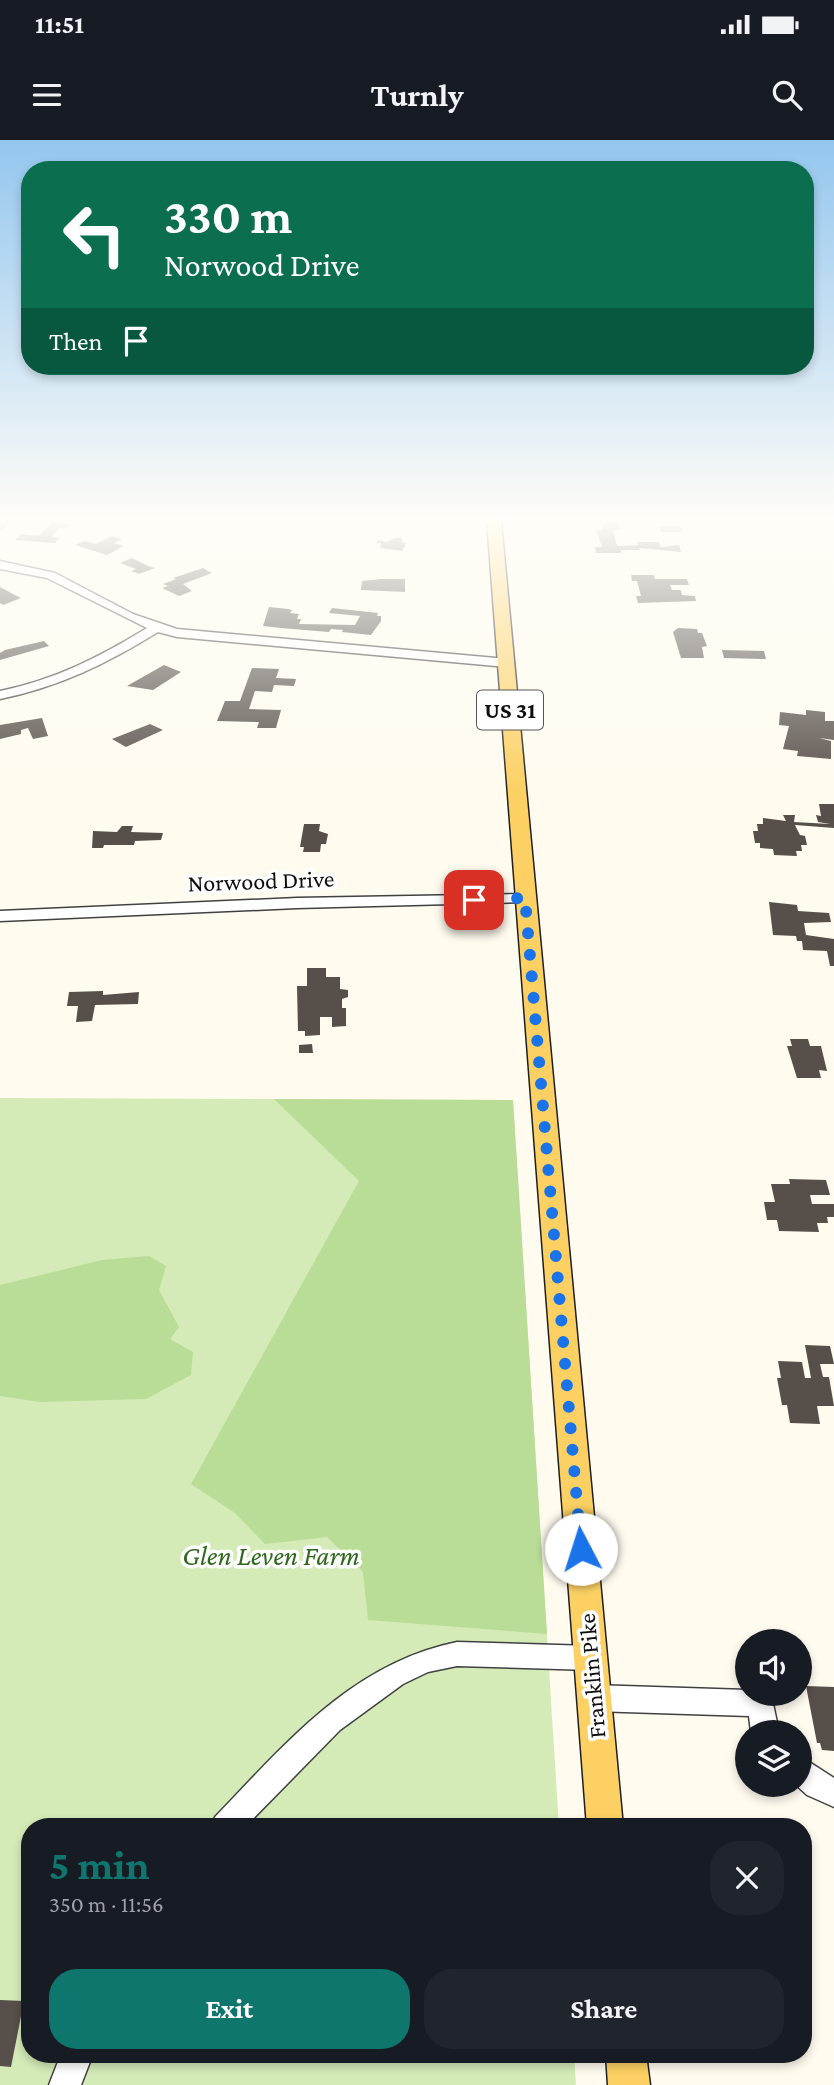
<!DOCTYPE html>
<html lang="en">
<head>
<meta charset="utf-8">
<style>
  :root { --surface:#171b24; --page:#20242c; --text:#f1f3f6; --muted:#9ea1a6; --accent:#0f766e }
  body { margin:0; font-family:"Crimson Pro",serif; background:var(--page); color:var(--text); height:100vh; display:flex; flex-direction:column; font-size:26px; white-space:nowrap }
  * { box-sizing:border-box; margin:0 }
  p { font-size:23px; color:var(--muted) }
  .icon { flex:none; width:38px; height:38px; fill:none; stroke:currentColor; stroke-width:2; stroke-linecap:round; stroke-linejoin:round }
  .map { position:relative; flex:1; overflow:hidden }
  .details { position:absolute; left:21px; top:1678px; width:791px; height:245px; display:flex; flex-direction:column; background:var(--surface); border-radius:28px; box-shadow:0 4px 10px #0003 }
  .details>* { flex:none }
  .top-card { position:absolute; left:21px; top:21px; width:793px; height:214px; border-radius:28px; box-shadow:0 4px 10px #0003; background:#0b6e4f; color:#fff; overflow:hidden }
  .fabs { position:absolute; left:735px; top:1489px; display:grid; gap:14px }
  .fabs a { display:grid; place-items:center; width:77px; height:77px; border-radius:50%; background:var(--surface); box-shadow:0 4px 10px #0003; font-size:35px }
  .pin { position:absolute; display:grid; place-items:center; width:60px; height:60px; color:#fff; margin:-30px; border-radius:14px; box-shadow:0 4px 10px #0006 }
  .me { position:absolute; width:77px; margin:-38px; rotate:355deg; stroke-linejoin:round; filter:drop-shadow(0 0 5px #0008) }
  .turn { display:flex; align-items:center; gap:24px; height:147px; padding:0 28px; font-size:32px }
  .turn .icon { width:91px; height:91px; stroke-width:2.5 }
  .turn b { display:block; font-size:49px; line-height:60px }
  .then { display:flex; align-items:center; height:66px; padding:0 28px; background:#0003; gap:14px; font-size:26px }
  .round { display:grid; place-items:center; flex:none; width:74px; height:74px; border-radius:28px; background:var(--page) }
  .summary { display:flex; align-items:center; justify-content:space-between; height:119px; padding:0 28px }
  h1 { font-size:42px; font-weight:700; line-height:52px; color:var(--accent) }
  .button { display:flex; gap:14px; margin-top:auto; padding:14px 28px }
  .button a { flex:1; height:80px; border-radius:28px; background:var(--accent); color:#fff; font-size:28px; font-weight:700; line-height:80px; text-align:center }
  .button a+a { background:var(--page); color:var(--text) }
  .status { display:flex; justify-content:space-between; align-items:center; height:49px; padding:0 35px; background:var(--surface); direction:ltr }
  .status svg { height:19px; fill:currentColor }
  header { display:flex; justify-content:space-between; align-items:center; height:91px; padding:0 28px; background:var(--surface); font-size:32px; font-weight:700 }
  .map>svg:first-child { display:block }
</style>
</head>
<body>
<div class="status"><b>11:51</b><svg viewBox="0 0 49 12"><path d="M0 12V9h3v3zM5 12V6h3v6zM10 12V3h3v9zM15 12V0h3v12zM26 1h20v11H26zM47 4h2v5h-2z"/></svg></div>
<header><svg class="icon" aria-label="menu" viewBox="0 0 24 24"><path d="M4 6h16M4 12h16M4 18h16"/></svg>Turnly<svg class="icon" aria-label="search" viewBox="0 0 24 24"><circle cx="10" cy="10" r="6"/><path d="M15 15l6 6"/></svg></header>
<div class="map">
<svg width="834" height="1945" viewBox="0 0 834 1945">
  <rect width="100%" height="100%" fill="#fffbef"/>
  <!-- green -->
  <path fill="#d4ebb8" d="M0,958L513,960L559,1687H30V1914L574,1915L576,1945H0Z"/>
  <!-- forest -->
  <path fill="#b9dc96" d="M274,959L513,960L547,1494L368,1480L363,1432L327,1397L265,1404L235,1373L191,1344L359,1041Z
    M149,1116L166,1126L159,1150L179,1187L170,1199L193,1212L191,1235L146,1259L40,1262L0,1256V1145L102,1120Z"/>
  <!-- building -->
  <path fill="#574f4a" d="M52,382L70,384L66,388H59L51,397L60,398L55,403L15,400L21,394L39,396Z
    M602,382H618L620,390H613L617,406L638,405L637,402H659L661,407L679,405L681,412L639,408L640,410H621V413H596L595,407H602L596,390H603Z
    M659,386H680L682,392H661Z
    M112,396L122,399L114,403L124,406L107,415L75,405L85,401L96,404Z
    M394,398H402V402L406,403L402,411L380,408L381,403H377V400L387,402Z
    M132,418L148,426L155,428L139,434L131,431L136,429L120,423Z
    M203,428L212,433L183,444L192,451L179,456L162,448L168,446L163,444L176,439L173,438Z
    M631,435H654L655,439H687L689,445H670L672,450H681L682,455L695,456L696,461L638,463L636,456H641L637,441H632Z
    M381,439H405V452L361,450L362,441Z
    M0,447L13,454L21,458L3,465L0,463Z
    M269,467L288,469L292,470L290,473L299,474L297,479H301L299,484L355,485L360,476L329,473L332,468L378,473L377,476H381V481L371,495L342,492L343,490L331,489L329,492L281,488L263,486Z
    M678,488L697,489L698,493H702L707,506L702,507L704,518H681L673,492Z
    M44,501L49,506L0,520V513L5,510Z
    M722,510L764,511L766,519L724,518Z
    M164,525L181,532L153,550L127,546Z
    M252,528L279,529L276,538L296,539L294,546L274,545L272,552L255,551L249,569L281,570L276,588H257L259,582L217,581L225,561H240Z
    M806,570L825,572V581H834V600L819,598L831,601V619L797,616L798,611L783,609L789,586L779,585L780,572L806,575Z
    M42,578L48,596L33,599L28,588L21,590V594L0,599V585Z
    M150,584L163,590L126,607L112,599Z
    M819,664H834V688L795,685L800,695L805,696L807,705H801L802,711H796L797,716L774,715L773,709L760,708V703H755L753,691H758L757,684H763V678L786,681L783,675H795L794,682L830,684L818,682L816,675L821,676Z
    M304,684H320L319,691L328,694L326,704H321L320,712H303L304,707H300Z
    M122,686H133L131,692L163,693L161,700L135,701L134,705H104L103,708H92L93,691L117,692Z
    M769,762L797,765L798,771L829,773L831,782L804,783L806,795L834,799V826H830L827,811L803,810L802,801H797L796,796L773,795Z
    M307,828H326V837H340V849L348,850V857L342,859V868H346V886L332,887V877H320V895L305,896V891H298L297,846H307Z
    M103,851V855L139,852L138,864L95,865L92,881L76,882L78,866H67L69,852Z
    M790,899H808L810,906H821L827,931L819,930L821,938H797L787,906H792Z
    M312,904L313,913H299V905Z
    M789,1039L826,1040L830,1055H810L812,1064H834V1077H827L828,1083H817L819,1092L779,1091L777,1080H767L764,1062H775L771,1044H790Z
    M805,1205L830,1206L834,1224H820L823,1237H829L834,1266H817L820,1284L790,1283L787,1265H782L777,1238H781L778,1221L802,1222L805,1238H811Z
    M806,1546L834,1547V1611L822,1610L820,1603H817Z
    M0,1860L24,1861L11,1927L0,1926Z"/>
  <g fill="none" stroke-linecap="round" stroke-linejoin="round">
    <!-- minor casing -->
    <g stroke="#414141" stroke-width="3">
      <path id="minor" d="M0,381H9L0,388Z
        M0,421L55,433L133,474L177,489L507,519L514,523L507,527L177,497L158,492C108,523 59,547 0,559V551C54,540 100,517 147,488L47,438L0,429Z
        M525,754L533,759L531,762L297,768L0,781V771L297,758Z
        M457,1502L591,1506L600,1509L604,1518L600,1527L591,1530L457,1526L428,1532L403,1544L340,1590L245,1687H211L215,1677C286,1603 353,1523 457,1502Z
        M593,1545L747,1550V1554H771L779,1592H751L749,1576L593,1571L583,1567L579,1558L583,1549Z
        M800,1616L834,1638V1667L807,1655L796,1645H800Z
        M61,1914H93L81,1945H49Z"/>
    </g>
    <!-- major casing -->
    <g stroke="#1f1f1f" stroke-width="3">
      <path id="major" d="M487,381H501L623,1687H587Z
        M606,1914H646L650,1945H608Z"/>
    </g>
    <!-- minor -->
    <use href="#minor" fill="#fff" fill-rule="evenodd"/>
    <!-- major -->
    <use href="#major" fill="#fcd062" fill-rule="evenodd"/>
  </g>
  <!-- sky -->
  <linearGradient id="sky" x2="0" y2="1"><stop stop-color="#93c6ee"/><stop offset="0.58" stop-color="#fffdf8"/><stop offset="1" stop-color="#fffdf8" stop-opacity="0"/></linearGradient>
  <rect width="834" height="654" fill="url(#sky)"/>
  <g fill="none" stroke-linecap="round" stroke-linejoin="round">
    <!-- route -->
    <path stroke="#1a73e8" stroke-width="12" stroke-dasharray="0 21.6" d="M474,760L525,758L581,1409"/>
  </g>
  <g text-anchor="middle" stroke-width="7" stroke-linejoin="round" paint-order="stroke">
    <!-- shield labels -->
    <rect fill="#fff" stroke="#565656" stroke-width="2" x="477" y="550.5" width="66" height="39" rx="5"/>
    <g font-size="23" font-weight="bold" fill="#0e0e0e">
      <text x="510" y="578">US 31</text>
    </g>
    <!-- street labels -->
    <g font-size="24" fill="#0e0e0e" stroke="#fff">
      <text transform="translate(261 741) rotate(-2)" y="8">Norwood Drive</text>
      <text transform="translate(592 1536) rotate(-95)" y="8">Franklin Pike</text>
    </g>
    <!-- near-park labels -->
    <g font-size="28" font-style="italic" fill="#2f681c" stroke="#fff">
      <text x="271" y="1425">Glen Leven Farm</text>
    </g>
  </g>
</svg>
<div class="fabs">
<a><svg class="icon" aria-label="sound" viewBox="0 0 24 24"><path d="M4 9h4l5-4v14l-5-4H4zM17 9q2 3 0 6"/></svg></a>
<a><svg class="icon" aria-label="layers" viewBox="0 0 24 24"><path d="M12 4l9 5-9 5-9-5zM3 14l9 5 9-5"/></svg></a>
</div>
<div class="pin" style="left:474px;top:760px;background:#d93025"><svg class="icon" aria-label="arrive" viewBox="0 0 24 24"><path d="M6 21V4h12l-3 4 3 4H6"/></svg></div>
<svg class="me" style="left:581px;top:1409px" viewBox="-20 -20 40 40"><circle r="19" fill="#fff"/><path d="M0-13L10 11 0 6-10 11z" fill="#1a73e8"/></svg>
<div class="top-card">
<div class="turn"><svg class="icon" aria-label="left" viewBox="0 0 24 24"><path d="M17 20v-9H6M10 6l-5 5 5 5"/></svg><div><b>330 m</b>Norwood Drive</div></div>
<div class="then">Then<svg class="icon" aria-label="arrive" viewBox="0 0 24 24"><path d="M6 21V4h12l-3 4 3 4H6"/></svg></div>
</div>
<section class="details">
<div class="summary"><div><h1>5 min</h1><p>350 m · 11:56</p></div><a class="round"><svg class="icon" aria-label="close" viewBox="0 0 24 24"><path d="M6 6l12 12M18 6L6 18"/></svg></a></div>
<div class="button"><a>Exit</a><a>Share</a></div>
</section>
</div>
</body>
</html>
